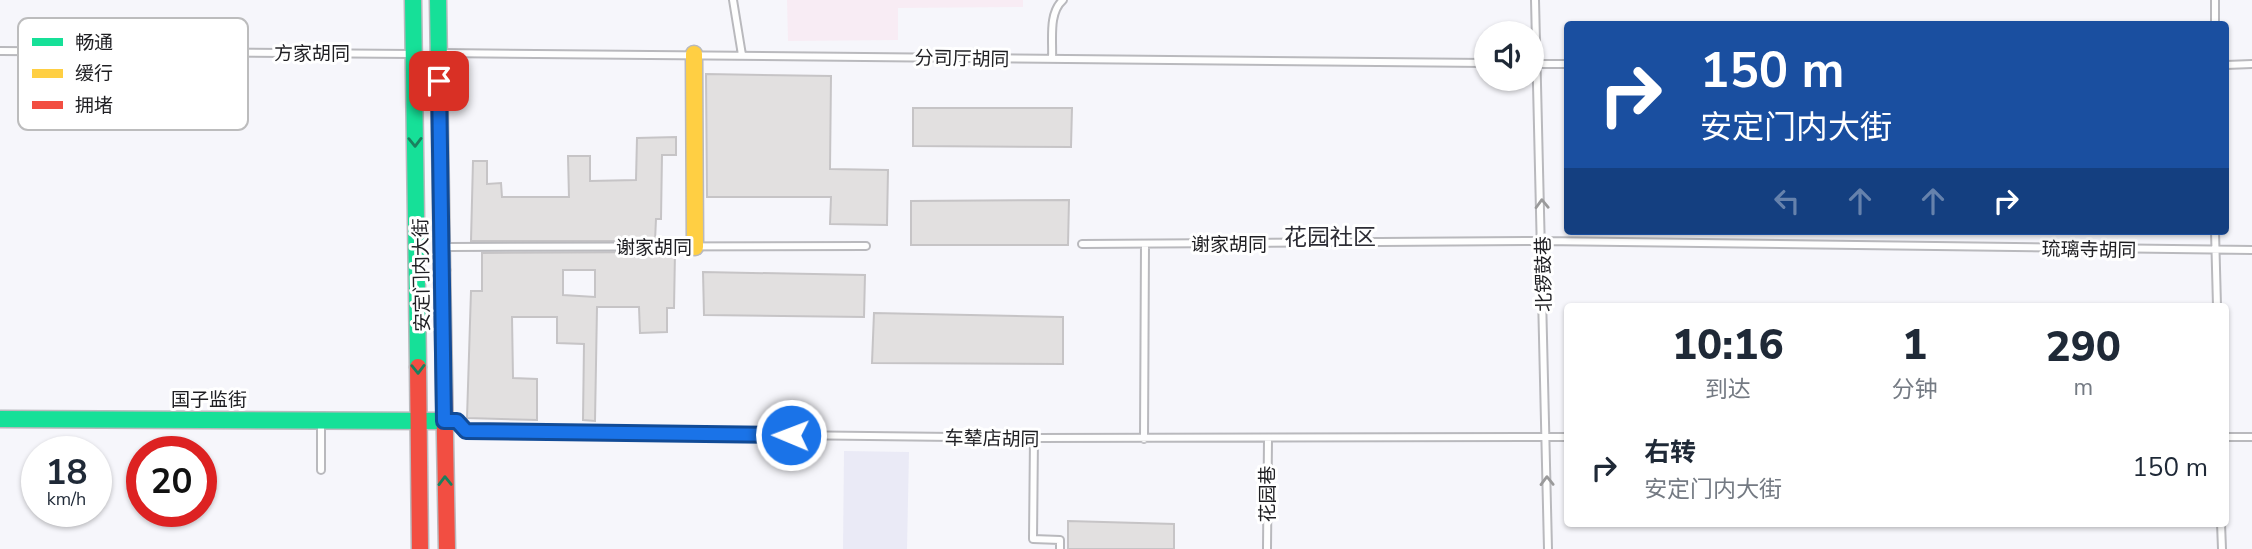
<!DOCTYPE html>
<html lang="zh">
<head>
<meta charset="utf-8">
<style>
  :root { --surface:#fff; --page:#f6f6f7; --text:#1f2937; --muted:#747a83 }
  body { margin:0; font-family:"Nunito Sans","Noto Sans SC",sans-serif; background:var(--page); color:var(--text); height:100vh; display:flex; flex-direction:column; font-size:26px; white-space:nowrap }
  * { box-sizing:border-box; margin:0 }
  p { font-size:23px; color:var(--muted) }
  .icon { flex:none; width:38px; height:38px; fill:none; stroke:currentColor; stroke-width:2; stroke-linecap:round; stroke-linejoin:round }
  .map { position:relative; flex:1; overflow:hidden }
  .sheet { position:absolute; left:1564px; top:303px; width:665px; height:224px; display:flex; flex-direction:column; background:var(--surface); border-radius:7px; box-shadow:0 2px 5px #0004 }
  .sheet>* { flex:none }
  .top-card { position:absolute; left:1564px; top:21px; width:665px; height:214px; border-radius:7px; box-shadow:0 2px 5px #0004; background:#1a4fa0; color:#fff; overflow:hidden }
  .fabs { position:absolute; left:1474px; top:21px; display:grid; gap:14px }
  .fabs a { display:grid; place-items:center; width:70px; height:70px; border-radius:50%; background:var(--surface); box-shadow:0 2px 5px #0004; font-size:35px }
  .speed { position:absolute; left:21px; top:436px; display:flex; gap:14px; font-size:35px; font-weight:700; text-align:center }
  .speed>* { display:grid; place-content:center; width:91px; height:91px; border-radius:50%; background:var(--surface); box-shadow:0 2px 5px #0004; line-height:1 }
  .speed small { font-size:18px; font-weight:400 }
  .speed .limit { border:10px solid #d22; background:#fff; color:#111 }
  .pin { position:absolute; display:grid; place-items:center; width:60px; height:60px; color:#fff; margin:-30px; border-radius:14px; box-shadow:0 4px 10px #0006 }
  .me { position:absolute; width:77px; margin:-38px; rotate:271deg; stroke-linejoin:round; filter:drop-shadow(0 0 5px #0008) }
  .turn { display:flex; align-items:center; gap:24px; height:147px; padding:0 21px; font-size:32px }
  .turn .icon { width:91px; height:91px; stroke-width:2.5 }
  .turn b { display:block; font-size:49px; line-height:60px }
  .lanes { display:flex; align-items:center; height:66px; padding:0 21px; background:#0003; justify-content:center; gap:35px; direction:ltr }
  .lanes .off { opacity:.35 }
  .eta { display:flex; justify-content:space-evenly; align-items:center; height:119px; text-align:center }
  .eta b { font-size:42px; font-weight:800; line-height:49px }
  ul { padding:0; list-style:none }
  li { display:flex; align-items:center; gap:21px; height:91px; padding:0 21px }
  li div { flex:1 }
  li b { display:block; font-size:26px }
  li em { font-style:normal }
  .map>svg:first-child { display:block }
</style>
</head>
<body>
<div class="map">
<svg width="2252" height="549" viewBox="0 0 2252 549">
  <rect width="100%" height="100%" fill="#f6f6fb"/>
  <!-- built -->
  <path fill="#eaeaf6" d="M844,451L909,452L907,549H843Z"/>
  <!-- education -->
  <path fill="#f8ecf4" d="M787,0H1023V7L898,8V40L788,41Z"/>
  <!-- building -->
  <path fill="#e2e0e0" stroke="#c6c4c6" stroke-width="2" fill-rule="evenodd" d="M706,74L831,76L830,169L888,170L887,225L830,224L831,197H707Z
    M913,108H1072L1071,147L913,146Z
    M676,137V155H662L661,219H656L655,241H471L473,161H487V184L501,183L502,197H569L568,156H590V181L636,180L637,138Z
    M1069,200L1068,245H911V201Z
    M675,252L674,308H667V332L640,333L639,307H597L595,421L583,420L584,344L557,343V317H512L513,378L537,379V420L467,418L471,291H482V253ZM563,270H595V297L563,295Z
    M703,272L865,275L864,317L704,315Z
    M874,313L1063,317V364L872,363Z
    M1068,521L1174,524V549H1068Z"/>
  <g fill="none" stroke-linecap="round" stroke-linejoin="round">
    <!-- lane casing -->
    <g stroke="#b9b9bd" stroke-width="10">
      <path id="lane" d="M733,0L742,55
        M1535,0L1548,549
        M2215,0V24
        M0,51L412,54
        M441,53L1486,63
        M1052,59C1053,40 1048,13 1063,0
        M1531,64H1568
        M2226,65L2252,64
        M2215,231L2217,306
        M1082,244L1543,241L2252,250
        M447,247L866,246
        M449,421H457L466,431L1034,438L1568,437
        M321,423V470
        M2226,437H2252
        M1034,438L1033,539L1060,540V549
        M1144,439L1145,244
        M2221,523L2222,549
        M1267,549L1268,439"/>
    </g>
    <!-- fast casing -->
    <g stroke="#b9b9bd" stroke-width="19">
      <path id="fast" d="M413,0L418,367
        M438,0L442,270
        M0,419L444,421"/>
    </g>
    <!-- slow casing -->
    <g stroke="#b9b9bd" stroke-width="19">
      <path id="slow" d="M694,54L695,247"/>
    </g>
    <!-- jam casing -->
    <g stroke="#b9b9bd" stroke-width="19">
      <path id="jam" d="M442,270L447,549
        M418,367L420,549"/>
    </g>
    <!-- lane -->
    <use href="#lane" stroke="#fefefe" stroke-width="6"/>
    <!-- fast -->
    <use href="#fast" stroke="#16e098" stroke-width="16"/>
    <!-- slow -->
    <use href="#slow" stroke="#ffcf43" stroke-width="16"/>
    <!-- jam -->
    <use href="#jam" stroke="#f24e42" stroke-width="16"/>
  </g>
  <!-- one-way arrows -->
  <defs><path id="oneway-chevron" d="M-2-3.5L2.5 0L-2 3.5" fill="none" stroke-width="1.6" stroke-linecap="round" stroke-linejoin="round" transform="scale(1.75)"/></defs>
  <g stroke="#1a805e">
    <use href="#oneway-chevron" transform="translate(415 142) rotate(89)"/>
    <use href="#oneway-chevron" transform="translate(418 369) rotate(89)"/>
    <use href="#oneway-chevron" transform="translate(445 481) rotate(-91)"/>
  </g>
  <g stroke="#9a9a9b">
    <use href="#oneway-chevron" transform="translate(1542 204) rotate(-92)"/>
    <use href="#oneway-chevron" transform="translate(1547 481) rotate(-91)"/>
  </g>
  <g fill="none" stroke-linecap="round" stroke-linejoin="round">
    <!-- route casing -->
    <g stroke="#114b97" stroke-width="18">
      <path id="route" d="M439,81L444,421H457L466,431L791,435"/>
    </g>
    <!-- route -->
    <use href="#route" stroke="#1a73e8" stroke-width="12"/>
  </g>
  <g text-anchor="middle" stroke-width="6" stroke-linejoin="round" paint-order="stroke">
    <!-- street labels -->
    <g font-size="19" fill="#1f1f23" stroke="#fff">
      <text x="312" y="60">方家胡同</text>
      <text transform="translate(962 58) rotate(1)" y="7">分司厅胡同</text>
      <text x="1229" y="251">谢家胡同</text>
      <text x="654" y="254">谢家胡同</text>
      <text transform="translate(2089 249) rotate(1)" y="7">琉璃寺胡同</text>
      <text transform="translate(1543 274) rotate(-91)" y="7">北锣鼓巷</text>
      <text transform="translate(421 275) rotate(-91)" y="7">安定门内大街</text>
      <text x="209" y="406">国子监街</text>
      <text transform="translate(992 438) rotate(1)" y="7">车辇店胡同</text>
      <text transform="translate(1267 494) rotate(-90)" y="7">花园巷</text>
    </g>
    <!-- quarter labels -->
    <g font-size="23" fill="#2d2d35" stroke="#fff">
      <text x="1330" y="245">花园社区</text>
    </g>
  </g>
  <!-- legend -->
  <rect x="18" y="18" width="230" height="112" rx="10" fill="#fff" stroke="#bcbcbd" stroke-width="2"/>
  <rect x="32" y="38" width="31" height="8" fill="#16e098"/>
  <rect x="32" y="69" width="31" height="9" fill="#ffcf43"/>
  <rect x="32" y="101" width="31" height="8" fill="#f24e42"/>
  <g font-size="19" fill="#1f1f23">
    <text x="75" y="49">畅通</text>
    <text x="75" y="80">缓行</text>
    <text x="75" y="112">拥堵</text>
  </g>
</svg>
<div class="fabs">
<a><svg class="icon" aria-label="sound" viewBox="0 0 24 24"><path d="M4 9h4l5-4v14l-5-4H4zM17 9q2 3 0 6"/></svg></a>
</div>
<div class="speed"><div>18<small>km/h</small></div><div class="limit">20</div></div>
<div class="pin" style="left:439px;top:81px;background:#d93025"><svg class="icon" aria-label="arrive" viewBox="0 0 24 24"><path d="M6 21V4h12l-3 4 3 4H6"/></svg></div>
<svg class="me" style="left:791px;top:435px" viewBox="-20 -20 40 40"><circle r="17" fill="#1a73e8" stroke="#fff" stroke-width="3"/><path d="M0-11L8 9 0 5-8 9z" fill="#fff"/></svg>
<div class="top-card">
<div class="turn"><svg class="icon" aria-label="right" viewBox="0 0 24 24"><path d="M7 20v-9h11M14 6l5 5-5 5"/></svg><div><b>150 m</b>安定门内大街</div></div>
<div class="lanes"><svg class="icon off" aria-label="left" viewBox="0 0 24 24"><path d="M17 20v-9H6M10 6l-5 5 5 5"/></svg><svg class="icon off" aria-label="ahead" viewBox="0 0 24 24"><path d="M12 20V5M6 11l6-6 6 6"/></svg><svg class="icon off" aria-label="ahead" viewBox="0 0 24 24"><path d="M12 20V5M6 11l6-6 6 6"/></svg><svg class="icon" aria-label="right" viewBox="0 0 24 24"><path d="M7 20v-9h11M14 6l5 5-5 5"/></svg></div>
</div>
<section class="sheet">
<div class="eta">
<div><b>10:16</b><p>到达</p></div>
<div><b>1</b><p>分钟</p></div>
<div><b>290</b><p>m</p></div>
</div>
<ul>
<li><svg class="icon" aria-label="right" viewBox="0 0 24 24"><path d="M7 20v-9h11M14 6l5 5-5 5"/></svg><div><b>右转</b><p>安定门内大街</p></div><em>150 m</em></li>
</ul>
</section>
</div>
</body>
</html>
